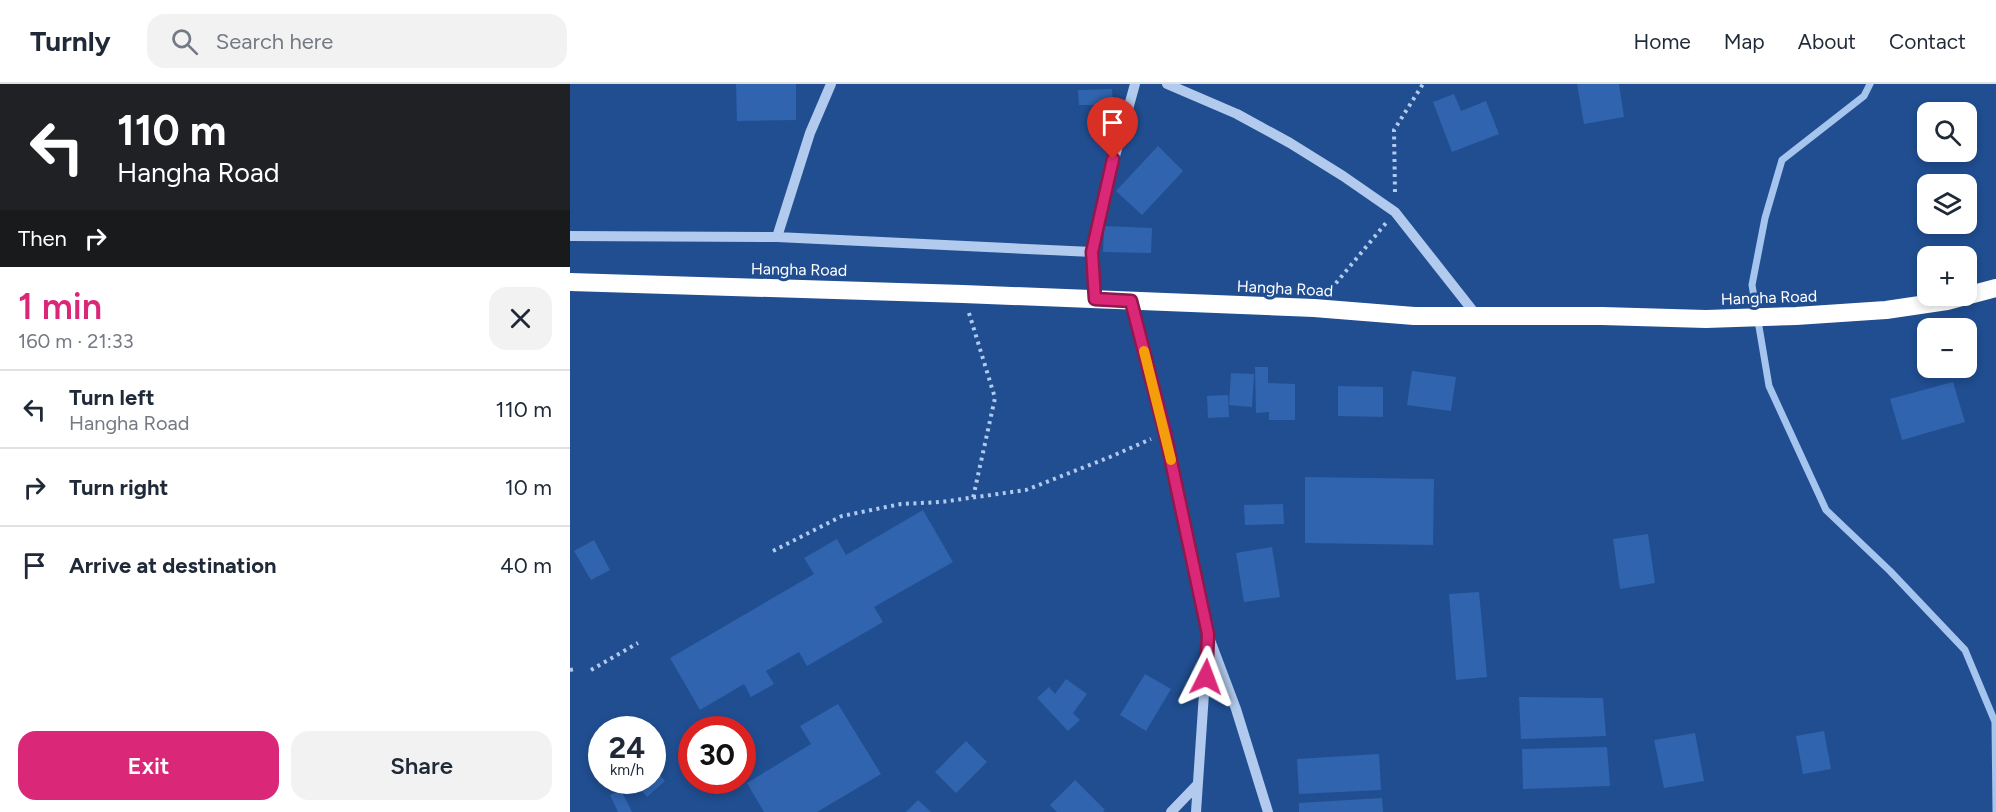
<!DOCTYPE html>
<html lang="en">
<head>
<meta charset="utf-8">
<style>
  :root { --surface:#fff; --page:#f2f2f3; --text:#1f2937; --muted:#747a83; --line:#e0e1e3; --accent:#db2777 }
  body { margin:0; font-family:Figtree,sans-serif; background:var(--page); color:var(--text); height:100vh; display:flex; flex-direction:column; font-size:22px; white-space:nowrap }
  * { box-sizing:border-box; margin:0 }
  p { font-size:20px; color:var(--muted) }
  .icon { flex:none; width:33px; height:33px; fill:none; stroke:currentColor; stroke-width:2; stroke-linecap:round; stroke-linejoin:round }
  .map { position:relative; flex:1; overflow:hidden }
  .details { display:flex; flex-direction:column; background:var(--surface); width:570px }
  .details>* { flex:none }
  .banner { background:#202124; color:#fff; overflow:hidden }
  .fabs { position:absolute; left:1347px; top:18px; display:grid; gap:12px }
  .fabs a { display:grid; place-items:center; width:60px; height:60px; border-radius:12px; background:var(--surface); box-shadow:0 3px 9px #0003; font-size:30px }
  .speed { position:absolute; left:18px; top:632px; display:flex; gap:12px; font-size:30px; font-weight:700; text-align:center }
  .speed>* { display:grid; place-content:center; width:78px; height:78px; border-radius:50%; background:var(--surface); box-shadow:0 3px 9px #0003; line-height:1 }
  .speed small { font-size:15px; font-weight:400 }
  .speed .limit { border:9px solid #d22; background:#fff; color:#111 }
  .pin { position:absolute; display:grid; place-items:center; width:51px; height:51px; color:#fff; margin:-62px -26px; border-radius:50% 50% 50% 0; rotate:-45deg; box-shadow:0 0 6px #0007 }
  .pin .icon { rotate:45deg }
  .me { position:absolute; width:66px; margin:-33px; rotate:3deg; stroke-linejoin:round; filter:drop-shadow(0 0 4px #0008) }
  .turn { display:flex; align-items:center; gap:21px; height:126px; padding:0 18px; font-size:27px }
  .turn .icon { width:78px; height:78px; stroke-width:2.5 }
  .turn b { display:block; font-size:42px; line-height:51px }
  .then { display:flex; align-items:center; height:57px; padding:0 18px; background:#0003; gap:12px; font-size:22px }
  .round { display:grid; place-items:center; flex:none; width:63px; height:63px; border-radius:18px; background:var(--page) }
  .overview { display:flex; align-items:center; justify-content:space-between; height:102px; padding:0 18px }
  h1 { font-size:36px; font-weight:600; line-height:45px; color:var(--accent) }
  .button { display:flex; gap:12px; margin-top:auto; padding:12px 18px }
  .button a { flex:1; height:69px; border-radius:18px; background:var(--accent); color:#fff; font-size:24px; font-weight:600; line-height:69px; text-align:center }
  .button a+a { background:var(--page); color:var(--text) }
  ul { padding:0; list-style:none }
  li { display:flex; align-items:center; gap:18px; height:78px; padding:0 18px; border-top:2px solid var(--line) }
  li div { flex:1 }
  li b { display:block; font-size:22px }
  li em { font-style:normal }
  header { display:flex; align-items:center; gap:36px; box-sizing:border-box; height:84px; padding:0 30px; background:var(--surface); border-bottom:2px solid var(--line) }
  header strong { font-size:28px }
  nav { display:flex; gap:33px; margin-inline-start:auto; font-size:21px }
  .search { width:420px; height:54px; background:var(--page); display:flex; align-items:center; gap:15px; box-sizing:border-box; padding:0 21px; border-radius:18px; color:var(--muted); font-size:22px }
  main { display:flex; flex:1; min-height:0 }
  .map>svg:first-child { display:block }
</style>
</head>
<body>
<header>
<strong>Turnly</strong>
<div class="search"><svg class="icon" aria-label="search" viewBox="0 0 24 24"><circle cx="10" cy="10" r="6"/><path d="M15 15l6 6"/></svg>Search here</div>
<nav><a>Home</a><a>Map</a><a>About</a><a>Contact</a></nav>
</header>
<main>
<section class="details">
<div class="banner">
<div class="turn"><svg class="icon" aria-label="left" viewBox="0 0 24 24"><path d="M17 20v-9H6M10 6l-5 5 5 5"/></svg><div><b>110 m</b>Hangha Road</div></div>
<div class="then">Then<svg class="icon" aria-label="right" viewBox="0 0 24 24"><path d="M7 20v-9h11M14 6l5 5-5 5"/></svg></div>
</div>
<div class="overview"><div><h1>1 min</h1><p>160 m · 21:33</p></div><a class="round"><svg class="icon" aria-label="close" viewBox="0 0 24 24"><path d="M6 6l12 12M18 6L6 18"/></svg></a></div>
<ul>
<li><svg class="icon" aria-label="left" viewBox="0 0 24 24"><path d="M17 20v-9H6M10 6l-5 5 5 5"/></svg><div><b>Turn left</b><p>Hangha Road</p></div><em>110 m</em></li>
<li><svg class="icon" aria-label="right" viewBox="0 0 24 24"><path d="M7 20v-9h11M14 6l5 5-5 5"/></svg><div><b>Turn right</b></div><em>10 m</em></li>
<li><svg class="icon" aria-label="arrive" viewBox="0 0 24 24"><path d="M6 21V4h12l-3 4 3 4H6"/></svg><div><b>Arrive at destination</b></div><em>40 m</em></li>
</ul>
<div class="button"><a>Exit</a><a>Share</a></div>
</section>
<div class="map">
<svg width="1426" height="728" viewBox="0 0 1426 728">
  <rect width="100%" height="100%" fill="#204e91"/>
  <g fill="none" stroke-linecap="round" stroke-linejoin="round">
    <!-- stream -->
    <path stroke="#a5c4ee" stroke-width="7" d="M1300,0L1294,12L1212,76L1195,134L1182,201L1199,302L1256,426L1320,487L1395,566L1425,638L1426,727"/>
  </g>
  <!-- building -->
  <path fill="#3064ae" d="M166,0H226V36L167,37Z
    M1007,0H1049L1054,33L1014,40Z
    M542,5L543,21H509L508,6Z
    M884,10L891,27L916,17L929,50L882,68L863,18Z
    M588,62L613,87L572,131L546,107Z
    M534,142L582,144L581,169L533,168Z
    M685,283H698V299L725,300V336H699V328L686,329Z
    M842,287L886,293L881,327L837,321Z
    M661,289L684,290L682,323L659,321Z
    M1383,298L1395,338L1332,356L1320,315Z
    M768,302L813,303V333L768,332Z
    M658,311L659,333L638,334L637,312Z
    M735,393L864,395L863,461L735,459Z
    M713,420L714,440L675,441L674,421Z
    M353,426L383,478L304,523L313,538L237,582L229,568L196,587L204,600L181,613L174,600L130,626L100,574L244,490L234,474L267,455L276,471Z
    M1078,450L1085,499L1050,505L1043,455Z
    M24,456L40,486L21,496L4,467Z
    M702,463L710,513L674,518L666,469Z
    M909,508L917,593L886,596L879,510Z
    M575,590L601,605L576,647L550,631Z
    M496,595L517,610L503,629L510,636L498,647L467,614L479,603L485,610Z
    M949,613L1033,614L1036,652L951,655Z
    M268,620L311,690L247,728H194L177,699L241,660L230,642Z
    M1254,647L1261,685L1233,690L1226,652Z
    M1125,649L1134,697L1094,704L1084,656Z
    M396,657L417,678L386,709L365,688Z
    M1037,663L1040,702L953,705L952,665Z
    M809,670L811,706L729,710L727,675Z
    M82,682L95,697L77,713L63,696H82Z
    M505,696L535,726L533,728H487L480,721Z
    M51,706L62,728H48L40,711Z
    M812,714L813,728H729V719Z
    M348,716L361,728H336Z"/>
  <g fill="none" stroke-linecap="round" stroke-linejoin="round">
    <!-- path -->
    <path stroke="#b1caed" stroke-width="4" stroke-dasharray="3 4.5" stroke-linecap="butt" d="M825,108L824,46L853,0
      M761,205L816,139
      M399,229L425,314L403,414
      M203,467L272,432L331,420L371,418L456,406L540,373L581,355
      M0,586L5,585
      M21,586L68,559"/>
    <!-- minor -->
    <path stroke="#b1caed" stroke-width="10" d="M597,0L667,30L720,59L773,92L825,128L907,232
      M0,152L207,153L522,168
      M207,153L240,49L261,0
      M525,215L522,168L527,137L565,0
      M561,217L595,349L638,550L626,728
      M640,556L666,625L698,728
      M601,728L627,701"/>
    <!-- highway -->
    <path stroke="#fff" stroke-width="18" d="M0,198L393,210L744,224L844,232H1032L1136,235L1226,232L1316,226L1377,217L1426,204"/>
  </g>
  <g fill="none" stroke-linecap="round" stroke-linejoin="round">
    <!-- route casing -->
    <g stroke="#8e194d" stroke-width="15">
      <path id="route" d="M543,75L522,168L525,215L561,217L595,349L638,550L636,593"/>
    </g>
    <!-- route -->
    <use href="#route" stroke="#db2777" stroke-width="10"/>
    <!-- slow -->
    <path stroke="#f59e0b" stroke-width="10" d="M574,267L601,376"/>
  </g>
  <g text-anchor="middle" stroke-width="6" stroke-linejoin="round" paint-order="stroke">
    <!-- street labels -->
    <g font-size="16" fill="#fff" stroke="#204e91">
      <text transform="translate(229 185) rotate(1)" y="6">Hangha Road</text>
      <text transform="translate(715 204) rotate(3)" y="6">Hangha Road</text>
      <text transform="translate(1199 213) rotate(-2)" y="6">Hangha Road</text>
    </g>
  </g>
</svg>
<div class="fabs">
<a><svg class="icon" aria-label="search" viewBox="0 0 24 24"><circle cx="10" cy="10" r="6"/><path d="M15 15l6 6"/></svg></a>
<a><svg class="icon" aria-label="layers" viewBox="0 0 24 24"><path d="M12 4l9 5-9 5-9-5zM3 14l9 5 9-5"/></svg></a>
<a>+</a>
<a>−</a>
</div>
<div class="speed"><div>24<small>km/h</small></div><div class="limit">30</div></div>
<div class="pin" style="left:543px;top:75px;background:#d93025"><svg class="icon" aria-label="arrive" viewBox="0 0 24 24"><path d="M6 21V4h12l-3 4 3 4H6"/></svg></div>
<svg class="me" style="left:636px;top:593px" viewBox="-20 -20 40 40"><path d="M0-17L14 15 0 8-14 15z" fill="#db2777" stroke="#fff" stroke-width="4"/></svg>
</div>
</main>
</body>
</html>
